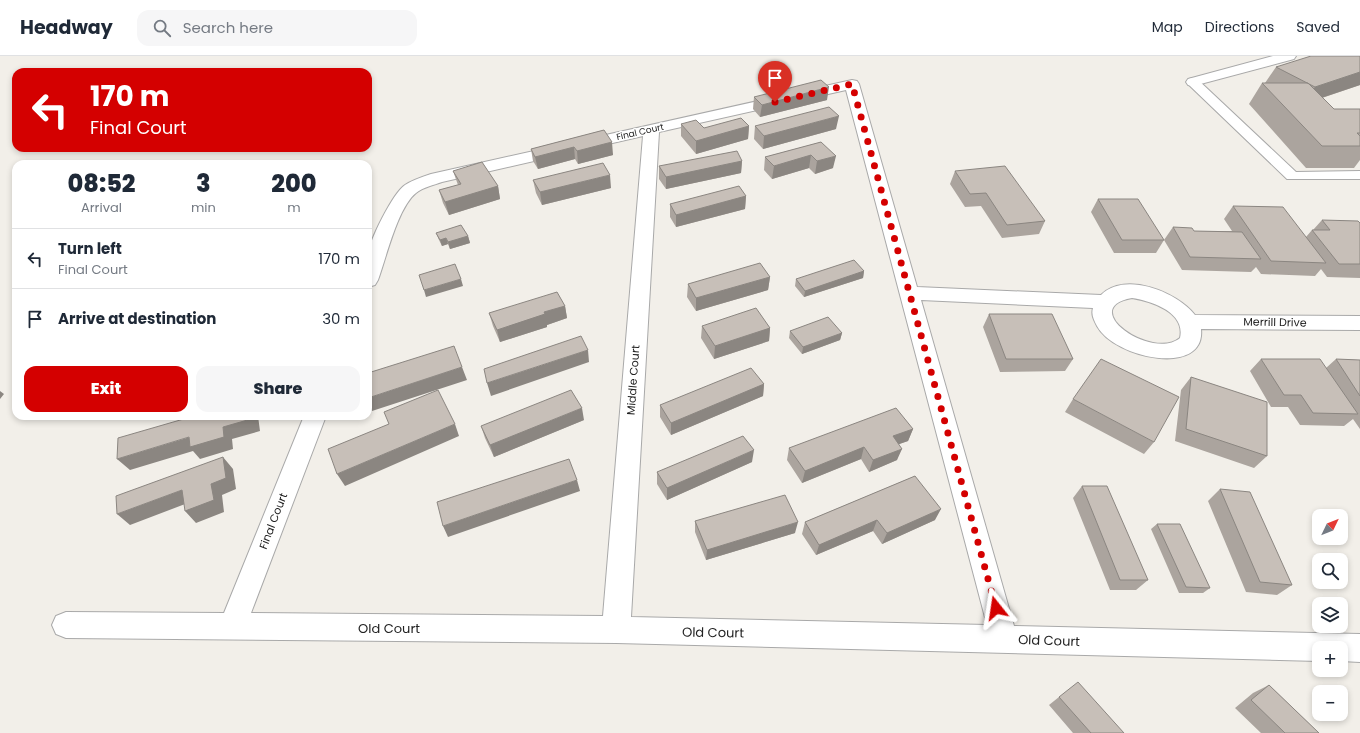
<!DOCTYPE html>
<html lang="en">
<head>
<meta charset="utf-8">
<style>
  :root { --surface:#fff; --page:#f6f6f7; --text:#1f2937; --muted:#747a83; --line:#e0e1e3; --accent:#d40000 }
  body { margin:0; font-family:Poppins,sans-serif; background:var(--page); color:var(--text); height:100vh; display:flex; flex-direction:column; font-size:15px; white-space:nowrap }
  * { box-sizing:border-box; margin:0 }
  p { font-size:13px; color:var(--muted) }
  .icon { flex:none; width:22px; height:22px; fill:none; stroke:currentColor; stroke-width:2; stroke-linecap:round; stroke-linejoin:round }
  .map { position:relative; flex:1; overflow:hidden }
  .panel { position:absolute; left:12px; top:104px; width:360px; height:260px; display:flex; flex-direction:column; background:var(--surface); border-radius:12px; box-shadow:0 2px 6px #0003 }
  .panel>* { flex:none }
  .guide { position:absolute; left:12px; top:12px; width:360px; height:84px; border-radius:12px; box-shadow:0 2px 6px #0003; background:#d40000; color:#fff; overflow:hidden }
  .needle { width:26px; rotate:47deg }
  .buttons { position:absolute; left:1312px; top:453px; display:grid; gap:8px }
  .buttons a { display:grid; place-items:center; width:36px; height:36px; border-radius:8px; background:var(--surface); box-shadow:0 2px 6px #0003; font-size:20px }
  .pin { position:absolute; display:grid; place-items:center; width:34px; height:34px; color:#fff; margin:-41px -17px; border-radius:50% 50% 50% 0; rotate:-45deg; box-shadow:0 0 4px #0007 }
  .pin .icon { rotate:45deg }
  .me { position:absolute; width:44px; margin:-22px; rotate:345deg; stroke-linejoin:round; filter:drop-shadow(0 0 3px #0008) }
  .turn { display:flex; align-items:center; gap:14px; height:84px; padding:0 12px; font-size:18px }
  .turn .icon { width:52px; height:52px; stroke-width:2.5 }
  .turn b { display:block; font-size:28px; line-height:34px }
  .eta { display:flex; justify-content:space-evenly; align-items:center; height:68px; text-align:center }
  .eta b { font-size:24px; font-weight:800; line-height:28px }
  .action { display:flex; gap:8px; margin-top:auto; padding:8px 12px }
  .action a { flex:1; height:46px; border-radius:12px; background:var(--accent); color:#fff; font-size:16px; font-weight:800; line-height:46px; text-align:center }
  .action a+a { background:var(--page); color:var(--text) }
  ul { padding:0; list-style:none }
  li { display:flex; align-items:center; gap:12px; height:60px; padding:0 12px; border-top:1px solid var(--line) }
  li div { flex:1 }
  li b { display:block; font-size:15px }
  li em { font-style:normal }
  header { display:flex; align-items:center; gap:24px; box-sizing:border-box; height:56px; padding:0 20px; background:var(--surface); border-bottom:1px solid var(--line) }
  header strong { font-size:19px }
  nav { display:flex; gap:22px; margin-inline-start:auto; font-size:14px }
  .search { width:280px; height:36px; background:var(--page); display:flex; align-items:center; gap:10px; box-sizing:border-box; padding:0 14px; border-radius:12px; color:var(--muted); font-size:15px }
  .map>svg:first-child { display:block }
</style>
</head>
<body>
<header>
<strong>Headway</strong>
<div class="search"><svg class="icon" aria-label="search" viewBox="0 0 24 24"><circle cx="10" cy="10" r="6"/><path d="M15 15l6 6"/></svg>Search here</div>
<nav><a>Map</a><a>Directions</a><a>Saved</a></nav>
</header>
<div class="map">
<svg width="1360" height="677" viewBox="0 0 1360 677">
  <rect width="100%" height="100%" fill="#f2efe9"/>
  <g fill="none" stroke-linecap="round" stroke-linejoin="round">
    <!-- service casing -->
    <g stroke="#a9a9a9" stroke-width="2">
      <path id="service" d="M1193,22L1197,23L1296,116L1360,115V123H1287L1189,29L1187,26L1189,23Z"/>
    </g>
    <!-- minor casing -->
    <g stroke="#a9a9a9" stroke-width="2">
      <path id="minor" d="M1273,0H1296L1294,3L1193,30L1188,29L1186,26L1188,23Z
        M852,24L857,25L859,28L917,231L1101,239C1125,215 1177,236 1195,259L1360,260V274L1201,273C1206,321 1115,303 1097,270C1094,264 1091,259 1093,252L921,244L1014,570L1360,578V606L1341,605V592H1319V605L616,587L66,582L56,578L52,569L56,560L66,556L224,557L304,360H326L251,557L603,560L643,80L442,126C434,129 423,131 416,137C398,151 386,202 378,224L375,229L368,231C368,220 367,210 368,199C369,185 393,137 405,129C413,124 422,121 431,118ZM846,34L987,569L631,561L659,76ZM1132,242C1151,245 1186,256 1180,282C1152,305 1076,252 1132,242Z"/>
    </g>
    <!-- service -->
    <use href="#service" fill="#fff" fill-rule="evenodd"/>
    <!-- minor -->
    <use href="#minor" fill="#fff" fill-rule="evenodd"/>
  </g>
  <!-- wall -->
  <path fill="#aba49e" d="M1360,0V29L1322,42L1334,53H1360V104L1354,112H1306L1249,48L1262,27H1265L1276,11Z
    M754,41L827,44L760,61L753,53Z
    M681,68L704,72L749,70L748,83L696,98L681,80Z
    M755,70L836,73L763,93L754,83Z
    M604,74L613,99L578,108L575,103L538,113L533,105L531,93Z
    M821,86L833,112L815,118L809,112L772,123L764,114L765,101Z
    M742,105L741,117L666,133L659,123V110Z
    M453,115L498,130L500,143L449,159L443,147L439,134L458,129Z
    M955,115L1045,165L1039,178L1002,182L981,150L965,151L950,128Z
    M533,124L611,132L542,149L536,137Z
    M746,140L745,153L676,171L670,161V148Z
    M1098,143L1164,184L1156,197H1114L1091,156Z
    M1233,150L1306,181L1312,174H1313L1322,164L1360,167V222L1327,221L1321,213L1315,220L1261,218L1256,211L1251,216L1182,214L1164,184L1173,171L1194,175H1232L1224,163Z
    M436,177L468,180L470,187L450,193L448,188L442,190L439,184Z
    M864,215L863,222L804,241L795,230L796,223Z
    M770,221L768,234L696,255L687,241L688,228Z
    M565,250L567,262L547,269V271L500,286L493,270L489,257Z
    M989,258L1073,303L1065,315L1000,316L983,271Z
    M702,270L770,272L769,285L714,303L701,282Z
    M790,275L842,277L840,284L802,298L789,282Z
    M1261,303L1326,312L1336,303L1360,304V373L1353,363L1344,370L1300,369L1288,351H1271L1250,315Z
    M1191,321L1267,400L1254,412L1175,385L1181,334Z
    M764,328L763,340L671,379L660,361V349Z
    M1073,343L1154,386L1144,398L1065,356Z
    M584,364L494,401L485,382L481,370Z
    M913,373L908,385L899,388L897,404L869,416L861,403L802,427L787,404L789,392Z
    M752,406L667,444L657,428V416Z
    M915,420L935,464L882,488L873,475L816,499L802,478L805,466Z
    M1082,430L1148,524L1136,534H1110L1073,442Z
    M1220,433L1292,529L1277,539L1246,536L1208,445Z
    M695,465L795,477L706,504L695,476Z
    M1157,468L1210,532L1203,537H1179L1151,473Z
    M1269,629L1319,677H1261L1235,652L1253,637Z
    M1059,641L1124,677H1073L1049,649Z"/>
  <!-- shaded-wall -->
  <path fill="#8b8681" d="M1360,16V29L1303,48L1315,31Z
    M829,31L827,44L760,61L762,49Z
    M839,60L836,73L763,93L764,80Z
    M749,70L748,83L696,98V85Z
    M612,86L613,99L578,108L577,95Z
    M574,91L575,103L538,113L535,101Z
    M811,99L809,112L772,123L774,110Z
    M836,100L833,112L815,118L817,105Z
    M742,105L741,117L666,133V121Z
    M610,119L611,132L542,149L540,136Z
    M498,130L500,143L449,159L445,146Z
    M746,140L745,153L676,171V159Z
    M468,180L470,187L450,193L448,186Z
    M446,182L448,188L442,190L440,184Z
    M864,215L863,222L804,241L805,235Z
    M770,221L768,234L696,255V242Z
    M461,223L463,230L426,241L424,234Z
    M565,250L567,262L547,269V271L500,286L497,274L544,256Z
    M770,272L769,285L714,303L715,290Z
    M842,277L840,284L802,298L803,291Z
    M588,294L589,306L491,340L487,327Z
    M462,311L467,324L372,355L368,347V342Z
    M764,328L763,340L671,379V367Z
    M0,335L4,338L0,343Z
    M582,352L584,364L494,401L490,389Z
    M251,360H258L260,375L232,383L233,393L200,403L193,395L130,414L117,403L223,371Z
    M455,368L459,380L345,430L337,418Z
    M913,373L908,385L888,392L893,380Z
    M864,391L861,403L802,427L805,415Z
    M902,393L897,404L869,416L873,404Z
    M754,394L752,406L667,444V432Z
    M223,401L233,413L236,433L222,439L224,456L196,467L185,455Z
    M577,424L580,435L448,481L443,470Z
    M182,434L193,445L130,469L117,458Z
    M941,453L935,464L882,488L887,477Z
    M877,464L873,475L816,499L819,489Z
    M798,466L795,477L706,504L707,494Z"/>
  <!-- building -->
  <path fill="#c7bfb8" stroke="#8b8681" d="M1311,0H1360V16L1315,31L1276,11Z
    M821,24L829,31L762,49L754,41Z
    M1262,27H1308L1334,53H1360V77H1357L1360,80V90H1322Z
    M829,51L839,60L764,80L755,70Z
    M741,62L749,70L696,85L681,68L696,64L704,72Z
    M604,74L612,86L577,95L574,91L535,101L531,93Z
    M821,86L836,100L817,105L811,99L774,110L765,101Z
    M737,95L742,105L666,121L659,110Z
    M482,106L498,130L445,146L439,134L461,128L453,115Z
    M603,107L610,119L540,136L533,124Z
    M1005,110L1045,165L1007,169L986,137L970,138L955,115Z
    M739,130L746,140L676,159L670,148Z
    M1098,143H1138L1164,184H1122Z
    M1233,150L1283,151L1326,207L1271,205Z
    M1322,164L1358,165L1360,167V208H1339L1312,174H1330Z
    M461,169L468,180L448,186L446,182L440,184L436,177Z
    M1173,171L1192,172L1194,175L1242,176L1261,203L1190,201Z
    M854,204L864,215L805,235L796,223Z
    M760,207L770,221L696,242L688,228Z
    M455,208L461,223L424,234L419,219Z
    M557,236L565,250L544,256L545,258L497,274L489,257Z
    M756,252L770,272L715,290L702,270Z
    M989,258H1052L1073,303H1006Z
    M828,261L842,277L803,291L790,275Z
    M581,280L588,294L487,327L484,313Z
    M454,290L462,311L368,342V317Z
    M1101,303L1179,341L1154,386L1073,343Z
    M1261,303H1320L1358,358L1313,357L1301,339H1284Z
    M1336,303L1360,304V340Z
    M751,312L764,328L671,367L660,349Z
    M1191,321L1267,346V400L1186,373Z
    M438,334L455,368L337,418L328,393L389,368L384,356Z
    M571,334L582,352L490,389L481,370Z
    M896,352L913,373L893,380L902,393L873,404L864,391L805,415L789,392Z
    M194,360H251V363L223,371L224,381L190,391L189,381L117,403L118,382Z
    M743,380L754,394L667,432L657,416Z
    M223,401L226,422L211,428L214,444L185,455L182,434L117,458L116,440Z
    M569,403L577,424L443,470L437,446Z
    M915,420L941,453L887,477L877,464L819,489L805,466Z
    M1082,430H1107L1148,524H1120Z
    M1220,433L1250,436L1292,529L1260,526Z
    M785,439L798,466L707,494L695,465Z
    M1157,468H1180L1210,532L1186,531Z
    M1078,626L1124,677H1091L1059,641Z
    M1269,629L1319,677H1285L1251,644Z"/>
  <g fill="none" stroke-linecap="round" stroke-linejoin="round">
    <!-- route -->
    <path stroke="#d40000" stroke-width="7" stroke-dasharray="0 12.6" d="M775,46L852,28L996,552"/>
  </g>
  <g text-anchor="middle" stroke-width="3" stroke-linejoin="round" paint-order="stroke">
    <!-- far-street labels -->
    <g font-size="9" fill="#222" stroke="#fff">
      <text transform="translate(640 76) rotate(-13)" y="3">Final Court</text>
    </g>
    <!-- street labels -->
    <g font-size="11" fill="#222" stroke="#fff">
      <text transform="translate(1275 266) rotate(1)" y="4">Merrill Drive</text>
      <text transform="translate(633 324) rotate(-86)" y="4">Middle Court</text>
      <text transform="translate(273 465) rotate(-69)" y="4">Final Court</text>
    </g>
    <!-- near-street labels -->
    <g font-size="13" fill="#222" stroke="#fff">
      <text x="389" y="577">Old Court</text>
      <text transform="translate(713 576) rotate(1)" y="5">Old Court</text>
      <text transform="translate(1049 584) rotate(2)" y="5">Old Court</text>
    </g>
  </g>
</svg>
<div class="buttons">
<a><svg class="needle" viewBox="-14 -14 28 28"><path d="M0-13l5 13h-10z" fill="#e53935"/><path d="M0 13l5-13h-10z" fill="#747a83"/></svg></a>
<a><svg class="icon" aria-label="search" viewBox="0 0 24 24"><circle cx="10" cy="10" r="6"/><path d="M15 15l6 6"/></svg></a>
<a><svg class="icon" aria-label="layers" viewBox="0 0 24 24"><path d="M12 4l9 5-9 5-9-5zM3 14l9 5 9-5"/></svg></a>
<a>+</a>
<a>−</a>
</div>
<div class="pin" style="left:775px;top:46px;background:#d93025"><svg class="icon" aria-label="arrive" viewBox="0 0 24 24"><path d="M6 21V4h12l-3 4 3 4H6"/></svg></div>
<svg class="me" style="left:996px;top:552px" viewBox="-20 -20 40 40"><path d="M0-17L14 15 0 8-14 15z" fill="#d40000" stroke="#fff" stroke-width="4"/></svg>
<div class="guide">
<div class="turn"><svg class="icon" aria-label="left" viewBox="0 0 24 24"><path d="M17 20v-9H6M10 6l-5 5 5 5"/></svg><div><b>170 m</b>Final Court</div></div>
</div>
<section class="panel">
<div class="eta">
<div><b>08:52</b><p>Arrival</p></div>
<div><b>3</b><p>min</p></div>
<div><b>200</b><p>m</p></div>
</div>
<ul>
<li><svg class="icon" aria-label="left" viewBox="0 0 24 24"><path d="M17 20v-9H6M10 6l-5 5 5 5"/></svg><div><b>Turn left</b><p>Final Court</p></div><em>170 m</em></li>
<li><svg class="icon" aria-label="arrive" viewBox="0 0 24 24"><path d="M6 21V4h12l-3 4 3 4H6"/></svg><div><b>Arrive at destination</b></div><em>30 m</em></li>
</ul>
<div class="action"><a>Exit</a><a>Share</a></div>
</section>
</div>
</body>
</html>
